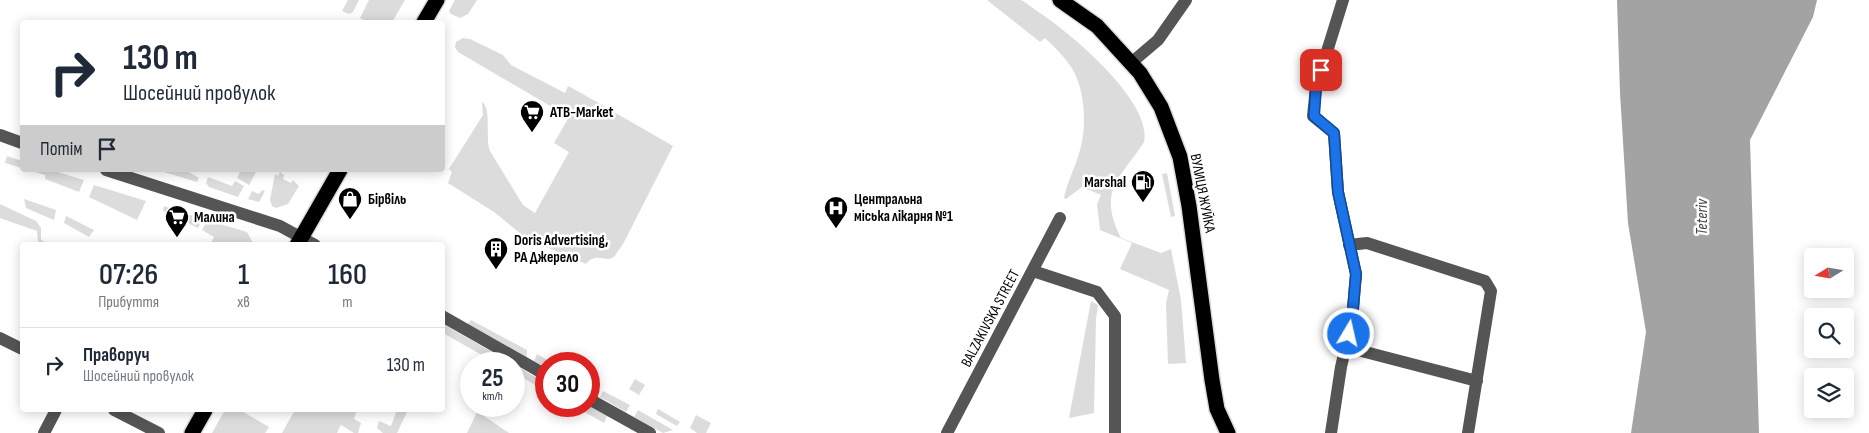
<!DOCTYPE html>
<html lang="uk">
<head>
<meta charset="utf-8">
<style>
  :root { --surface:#fff; --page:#f6f6f7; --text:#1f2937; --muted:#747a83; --line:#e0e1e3 }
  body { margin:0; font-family:"Sofia Sans Condensed",sans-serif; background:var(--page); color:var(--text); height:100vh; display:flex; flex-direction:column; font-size:19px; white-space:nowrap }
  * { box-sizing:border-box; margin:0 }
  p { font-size:16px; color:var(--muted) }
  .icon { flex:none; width:28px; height:28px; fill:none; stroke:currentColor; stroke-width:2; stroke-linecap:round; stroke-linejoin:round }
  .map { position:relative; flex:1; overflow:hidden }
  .details { position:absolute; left:20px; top:242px; width:425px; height:170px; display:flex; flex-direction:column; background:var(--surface); border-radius:5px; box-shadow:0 2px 12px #0003 }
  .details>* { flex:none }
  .hud { position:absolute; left:20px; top:20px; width:425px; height:152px; border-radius:5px; box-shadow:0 2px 12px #0003; background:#fff; color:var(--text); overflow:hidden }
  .needle { width:32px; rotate:259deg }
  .controls { position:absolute; left:1804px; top:248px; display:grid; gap:10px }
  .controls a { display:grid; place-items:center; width:50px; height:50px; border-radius:5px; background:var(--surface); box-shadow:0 2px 12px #0003; font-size:25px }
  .speed { position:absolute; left:460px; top:352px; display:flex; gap:10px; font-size:25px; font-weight:700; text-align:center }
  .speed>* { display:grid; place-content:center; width:65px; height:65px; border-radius:50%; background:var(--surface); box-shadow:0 2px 12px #0003; line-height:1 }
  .speed small { font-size:12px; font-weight:400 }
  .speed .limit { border:8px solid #d22; background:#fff; color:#111 }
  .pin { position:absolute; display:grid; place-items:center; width:42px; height:42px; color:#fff; margin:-21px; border-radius:10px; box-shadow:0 2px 8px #0006 }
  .me { position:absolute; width:55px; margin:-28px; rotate:9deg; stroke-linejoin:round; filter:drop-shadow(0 0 4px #0008) }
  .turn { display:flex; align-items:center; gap:18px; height:105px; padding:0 20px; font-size:22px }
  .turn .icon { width:65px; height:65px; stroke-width:2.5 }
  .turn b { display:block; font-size:35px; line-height:42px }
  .then { display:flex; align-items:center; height:48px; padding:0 20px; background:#0003; gap:10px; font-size:19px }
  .eta { display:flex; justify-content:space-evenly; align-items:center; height:85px; text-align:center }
  .eta b { font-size:30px; font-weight:600; line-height:35px }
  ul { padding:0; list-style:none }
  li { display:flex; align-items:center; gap:15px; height:75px; padding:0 20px; border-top:1px solid var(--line) }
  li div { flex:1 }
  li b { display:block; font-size:19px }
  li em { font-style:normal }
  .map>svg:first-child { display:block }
</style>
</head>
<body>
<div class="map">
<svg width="1869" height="433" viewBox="0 0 1869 433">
  <rect width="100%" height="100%" fill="#fff"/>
  <!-- green -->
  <path fill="#dcdcdc" d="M348,0H359L353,12L349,14L342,11Z
    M369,0H405L392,22H368L360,18Z
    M455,0H477L468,14L460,18L451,14L449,11Z
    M987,0C997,0 1012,0 1021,0C1026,2 1032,8 1037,11C1068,31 1153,101 1144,142C1120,179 1097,190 1121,238L1161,253L1171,249L1181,300L1186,363L1168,364L1166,303L1169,290L1120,269L1132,243L1100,230L1097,204L1101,195L1082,187L1066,199L1064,198C1067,182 1076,166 1080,150C1087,127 1085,91 1073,70C1066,58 1055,48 1045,38L1040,42Z
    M463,38L470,39L503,55L511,65L565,93L568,86L581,93L673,146L623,244L614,257L609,259C600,258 593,255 586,264L537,243L521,234L494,212L448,183L452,172L449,169L483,115L482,102C492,109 485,138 490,151L523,205L535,213L569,152L554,143L569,117L458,52L455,47L456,42Z
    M7,156L22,161V168L5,163Z
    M28,170H51L84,180L79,192L45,179V175Z
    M165,170H185L199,178L197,182L164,172Z
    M241,170H257L249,185L237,178Z
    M280,172L284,175L283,179L291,183L293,180L299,186L288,204L276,208L272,206L270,200L275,174L278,176Z
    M1167,173L1175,216L1171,217L1162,174Z
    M208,177L232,186L235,181L244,186L238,197L209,187L206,183Z
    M94,185L146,201L137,220L89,197Z
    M262,190L265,191L259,202L248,199L252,191L259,194Z
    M24,199L56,210L54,220L26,208Z
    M0,204L36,221L41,228V240L53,245H46L38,242L37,231L0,218Z
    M164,206L202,219L198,228L163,211Z
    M66,216L94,230L89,237L64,223Z
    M207,220L247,232L254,245H210L214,237L202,230Z
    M1091,301L1098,305L1096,319L1094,413L1069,418Z
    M471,320L527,350V357L468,324Z
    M443,324L492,352L493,358L489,359L443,333Z
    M537,354L554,364H546V367L534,361Z
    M520,368L546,383V391L516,374Z
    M635,379L645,385L639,395L629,389Z
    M603,391L630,405L626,412L600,397Z
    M574,406H589L607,416L604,423Z
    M658,409L680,422L677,426L656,414Z
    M225,410H240L269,427L265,433H212Z
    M295,410H357L354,419L361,423L358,433H354L341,425L337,433H282Z
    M397,410H408L397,433H383L377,428L379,421L391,426Z
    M638,410L673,430L663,433L634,417Z
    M477,412H478L509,433H467Z
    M696,415L711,423L706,433H697L690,428Z"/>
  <!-- water -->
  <path fill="#a3a3a3" d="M1617,0H1817L1813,17L1750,140L1759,433H1631L1646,332L1628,223L1620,93Z"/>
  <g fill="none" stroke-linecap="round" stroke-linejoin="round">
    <!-- highway casing -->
    <g stroke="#dbdbdb" stroke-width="18">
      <path id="highway" d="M1060,0L1097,26L1140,73L1161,107L1180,157L1189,206L1212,380L1217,409L1228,433
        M424,22L437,0
        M297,245L340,170
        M192,433L205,410"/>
    </g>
    <!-- minor -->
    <path stroke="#555" stroke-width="12" d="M1131,63L1158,40L1186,0
      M0,135L22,143
      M106,170L280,226L315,245
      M1349,245L1367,243L1485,281L1491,291L1468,433
      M1033,271L1097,292L1115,316V433
      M442,316L546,375
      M0,338L22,349
      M1346,347L1477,381
      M589,399L650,433
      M114,410L159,433
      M44,433L56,410
      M947,433L1060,218
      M1331,433L1341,367L1352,320L1356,274L1338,192L1334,133L1313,116L1316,87L1343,0"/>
    <!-- highway -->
    <use href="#highway" stroke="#000" stroke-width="15"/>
  </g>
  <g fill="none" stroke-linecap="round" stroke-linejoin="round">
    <!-- route casing -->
    <g stroke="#114b97" stroke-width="12">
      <path id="route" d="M1321,70L1316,88L1314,116L1334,133L1338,192L1356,274L1352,320L1349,334"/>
    </g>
    <!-- route -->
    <use href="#route" stroke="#1a73e8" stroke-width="9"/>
  </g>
  <!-- icons -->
  <defs>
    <g id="supermarket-pin" transform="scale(1.25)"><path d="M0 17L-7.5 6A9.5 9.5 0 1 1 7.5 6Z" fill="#000" stroke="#fff"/><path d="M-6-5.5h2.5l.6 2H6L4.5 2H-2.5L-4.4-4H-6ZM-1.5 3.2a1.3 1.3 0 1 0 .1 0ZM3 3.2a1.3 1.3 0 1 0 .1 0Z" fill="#fff"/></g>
    <g id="fuel-pin" transform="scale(1.25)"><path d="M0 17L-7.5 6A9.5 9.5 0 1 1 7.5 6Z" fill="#000" stroke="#fff"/><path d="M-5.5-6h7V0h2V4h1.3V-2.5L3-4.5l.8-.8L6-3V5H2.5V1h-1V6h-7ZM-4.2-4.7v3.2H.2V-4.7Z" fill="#fff"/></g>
    <g id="shop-pin" transform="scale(1.25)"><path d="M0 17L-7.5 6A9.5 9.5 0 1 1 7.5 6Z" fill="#000" stroke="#fff"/><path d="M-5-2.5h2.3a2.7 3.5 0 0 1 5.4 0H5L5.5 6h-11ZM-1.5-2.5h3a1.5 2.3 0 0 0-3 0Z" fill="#fff"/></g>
    <g id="hospital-pin" transform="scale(1.25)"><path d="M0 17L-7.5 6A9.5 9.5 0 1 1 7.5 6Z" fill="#000" stroke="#fff"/><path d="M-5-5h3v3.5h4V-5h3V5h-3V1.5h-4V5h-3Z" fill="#fff"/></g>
    <g id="building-pin" transform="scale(1.25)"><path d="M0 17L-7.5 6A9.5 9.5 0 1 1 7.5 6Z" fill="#000" stroke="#fff"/><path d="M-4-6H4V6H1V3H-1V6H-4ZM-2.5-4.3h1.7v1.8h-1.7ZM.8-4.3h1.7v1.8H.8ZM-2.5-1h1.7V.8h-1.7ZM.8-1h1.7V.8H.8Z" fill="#fff"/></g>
  </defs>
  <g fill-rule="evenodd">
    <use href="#supermarket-pin" x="532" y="112"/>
    <use href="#fuel-pin" x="1143" y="182"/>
    <use href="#shop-pin" x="350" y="199"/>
    <use href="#hospital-pin" x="836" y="208"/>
    <use href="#supermarket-pin" x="177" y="217"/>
    <use href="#building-pin" x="496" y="249"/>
  </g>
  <g text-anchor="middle" stroke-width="5" stroke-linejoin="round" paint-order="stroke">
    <!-- poi labels -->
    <g font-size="15" font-weight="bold" fill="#000" stroke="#fff" text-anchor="start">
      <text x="550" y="117">ATB-Market</text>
      <text x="1126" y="187" text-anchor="end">Marshal</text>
      <text x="368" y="204">Бірвіль</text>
      <text x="854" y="204">Центральна<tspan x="854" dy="17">міська лікарня №1</tspan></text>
      <text x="194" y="222">Малина</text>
      <text x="514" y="245">Doris Advertising,<tspan x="514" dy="17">РА Джерело</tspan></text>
    </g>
    <!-- street labels -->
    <g font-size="15" fill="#000" stroke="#fff">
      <text transform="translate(1203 193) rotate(79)" y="5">ВУЛИЦЯ ЖУЙКА</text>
      <text transform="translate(990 318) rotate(-62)" y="5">BALZAKIVSKA STREET</text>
    </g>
    <!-- water labels -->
    <g font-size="16" font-style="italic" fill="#444" stroke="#fff">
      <text transform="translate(1701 217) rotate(-90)" y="6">Teteriv</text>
    </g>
  </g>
</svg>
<div class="controls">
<a><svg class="needle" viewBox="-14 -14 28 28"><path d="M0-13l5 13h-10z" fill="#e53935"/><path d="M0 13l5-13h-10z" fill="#747a83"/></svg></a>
<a><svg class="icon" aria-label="search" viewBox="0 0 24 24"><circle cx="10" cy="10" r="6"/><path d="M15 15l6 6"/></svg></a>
<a><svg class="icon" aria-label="layers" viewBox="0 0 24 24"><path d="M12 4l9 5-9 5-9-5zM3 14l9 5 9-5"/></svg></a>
</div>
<div class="speed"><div>25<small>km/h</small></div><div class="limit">30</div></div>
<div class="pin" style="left:1321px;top:70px;background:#d93025"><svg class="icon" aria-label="arrive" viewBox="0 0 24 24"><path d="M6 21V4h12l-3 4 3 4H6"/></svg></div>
<svg class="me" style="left:1349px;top:334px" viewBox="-20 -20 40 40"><circle r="17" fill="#1a73e8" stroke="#fff" stroke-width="3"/><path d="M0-11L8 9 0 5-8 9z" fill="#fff"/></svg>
<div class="hud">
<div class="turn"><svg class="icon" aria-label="right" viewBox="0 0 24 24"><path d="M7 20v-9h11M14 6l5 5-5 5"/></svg><div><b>130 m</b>Шосейний провулок</div></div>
<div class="then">Потім<svg class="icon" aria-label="arrive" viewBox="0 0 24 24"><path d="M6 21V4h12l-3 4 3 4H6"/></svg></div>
</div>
<section class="details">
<div class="eta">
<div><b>07:26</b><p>Прибуття</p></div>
<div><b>1</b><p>хв</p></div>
<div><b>160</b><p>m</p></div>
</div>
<ul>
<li><svg class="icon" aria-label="right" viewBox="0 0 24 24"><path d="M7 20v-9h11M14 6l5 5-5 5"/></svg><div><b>Праворуч</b><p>Шосейний провулок</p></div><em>130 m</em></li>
</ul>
</section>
</div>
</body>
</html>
